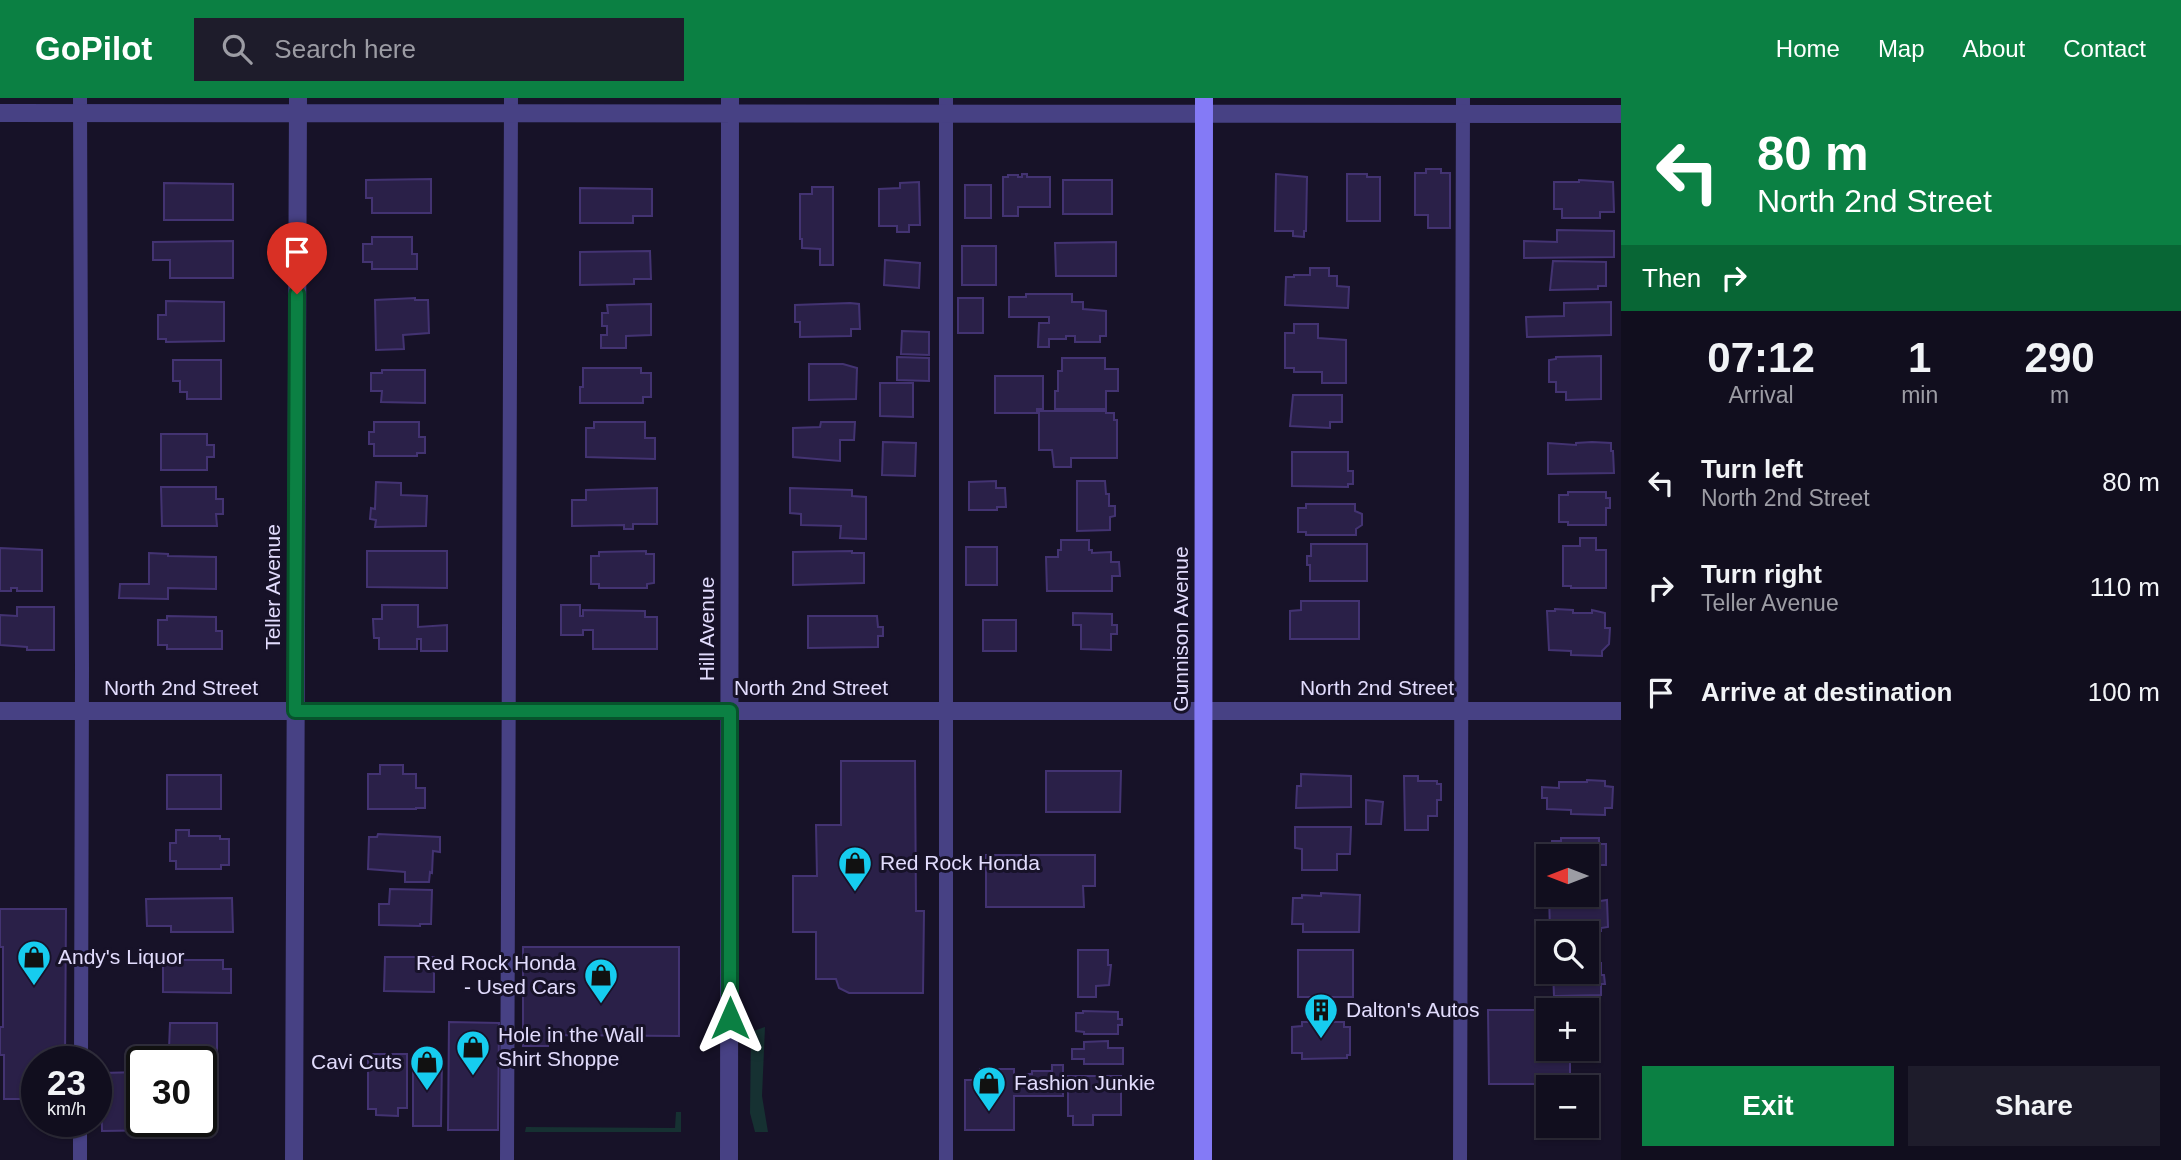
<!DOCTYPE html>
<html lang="en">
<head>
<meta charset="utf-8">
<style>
  :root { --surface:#110e1e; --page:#1e1c2b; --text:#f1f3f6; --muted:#9c9ca4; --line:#302e3c; --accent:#0b8043 }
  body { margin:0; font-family:Helvetica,sans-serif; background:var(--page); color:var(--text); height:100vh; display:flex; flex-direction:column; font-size:26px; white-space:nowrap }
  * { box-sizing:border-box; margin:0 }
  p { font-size:23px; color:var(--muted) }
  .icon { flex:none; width:38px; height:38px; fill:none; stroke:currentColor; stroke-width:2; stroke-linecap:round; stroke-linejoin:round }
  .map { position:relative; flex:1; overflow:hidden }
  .side { display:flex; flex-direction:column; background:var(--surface); width:560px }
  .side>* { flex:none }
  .guide { background:#0b8043; color:#fff; overflow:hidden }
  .needle { width:46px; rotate:270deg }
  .tools { position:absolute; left:1536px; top:746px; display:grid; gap:14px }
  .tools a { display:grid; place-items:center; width:63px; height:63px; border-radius:0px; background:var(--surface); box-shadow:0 2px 5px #0004,0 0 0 2px var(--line); font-size:35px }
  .speed { position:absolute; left:21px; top:948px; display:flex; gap:14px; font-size:35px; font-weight:700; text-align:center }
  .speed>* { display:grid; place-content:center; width:91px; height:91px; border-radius:50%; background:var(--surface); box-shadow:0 2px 5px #0004,0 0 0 2px var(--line); line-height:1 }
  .speed small { font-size:18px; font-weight:400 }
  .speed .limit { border:4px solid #111; border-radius:10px; background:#fff; color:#111 }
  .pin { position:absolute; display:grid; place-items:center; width:60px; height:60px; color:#fff; margin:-72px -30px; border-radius:50% 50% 50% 0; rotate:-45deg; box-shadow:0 0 7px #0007 }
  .pin .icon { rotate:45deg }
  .me { position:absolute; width:77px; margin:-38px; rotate:0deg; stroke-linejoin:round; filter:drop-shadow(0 0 5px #0008) }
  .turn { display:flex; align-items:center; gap:24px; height:147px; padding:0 21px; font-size:32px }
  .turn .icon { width:91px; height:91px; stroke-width:2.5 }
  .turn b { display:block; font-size:49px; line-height:60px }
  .then { display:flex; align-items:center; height:66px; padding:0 21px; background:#0003; gap:14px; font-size:26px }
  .eta { display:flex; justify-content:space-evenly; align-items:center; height:119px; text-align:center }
  .eta b { font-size:42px; font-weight:600; line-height:49px }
  .cta { display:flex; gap:14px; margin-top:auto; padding:14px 21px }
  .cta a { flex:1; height:80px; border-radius:0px; background:var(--accent); color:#fff; font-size:28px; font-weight:600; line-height:80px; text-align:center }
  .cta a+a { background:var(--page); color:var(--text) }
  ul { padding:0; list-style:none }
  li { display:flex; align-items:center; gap:21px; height:105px; padding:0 21px }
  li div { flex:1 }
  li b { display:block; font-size:26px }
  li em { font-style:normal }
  header { display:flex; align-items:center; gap:42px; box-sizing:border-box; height:98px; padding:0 35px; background:var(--accent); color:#fff }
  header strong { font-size:33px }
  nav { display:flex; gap:38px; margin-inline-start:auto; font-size:24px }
  .search { width:490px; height:63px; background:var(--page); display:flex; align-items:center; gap:18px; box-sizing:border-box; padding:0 24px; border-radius:0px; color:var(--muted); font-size:26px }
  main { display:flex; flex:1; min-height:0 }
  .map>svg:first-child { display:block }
</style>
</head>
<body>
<header>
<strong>GoPilot</strong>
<div class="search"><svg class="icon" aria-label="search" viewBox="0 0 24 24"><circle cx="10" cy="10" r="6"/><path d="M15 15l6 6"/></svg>Search here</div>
<nav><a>Home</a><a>Map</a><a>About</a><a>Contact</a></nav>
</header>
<main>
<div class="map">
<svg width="1621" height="1062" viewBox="0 0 1621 1062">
  <rect width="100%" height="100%" fill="#171228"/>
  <!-- green -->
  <path fill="#163132" d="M765,929L762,998L768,1034H755L750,1015L751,934Z
    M676,1014H681V1034H525L526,1029L675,1030Z"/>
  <!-- building -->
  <path fill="#2a2048" stroke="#433372" stroke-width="2" d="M1426,71H1441V75H1450V130H1428V117H1415V75H1426Z
    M1022,76H1027V79H1050V109H1018V118H1003V79H1008V77H1018V79H1022Z
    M1276,76L1307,79L1306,133H1304V139L1293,138V133H1275Z
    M1347,76H1367V79H1380V123H1347Z
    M431,81V115H372V100H366V82Z
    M1063,82H1112V116H1063Z
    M1579,82L1613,84L1614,114H1600V120H1562V111H1554V84H1579Z
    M919,84L920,127H909V134H897V128H879V91L900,90V85Z
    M164,85L233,86V122H164Z
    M965,87H991V120H965Z
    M812,89H833V167H820V151L802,150V141H800V96H812Z
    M580,90L652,91V118H633V125H580Z
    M1557,132L1614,133V159L1524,160V143L1557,144Z
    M372,139H412V156H417V171H372V164H363V146H372Z
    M233,143V180H170V162H153V144Z
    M1116,144V178H1056L1055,145Z
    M962,148H996V187H962Z
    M650,153L651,181H634V186L580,187V154Z
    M885,162L920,165L919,190L884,187Z
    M1553,163L1606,164V188H1598V191L1550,192Z
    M1310,170H1329V178H1337V188L1349,189L1348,210L1285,207L1286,179H1294V177H1310Z
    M1026,196H1072V204H1083V211L1106,213V238H1100V244H1075V238H1066V241H1049V249H1038L1039,225H1049V219H1009V199H1026Z
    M415,200V202H428L429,235L403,237L404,251L376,252L375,202Z
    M958,200H983V235H958Z
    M166,203L224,204V243L166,244V241H158V217H166Z
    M1611,204V237L1527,239L1526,219L1564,218V205Z
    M850,205L859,206L860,231H851V238L800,239V224H795V207Z
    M651,206V237L626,238V250H601V237H607V228H602V215H608L607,207Z
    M1294,226H1318V240L1346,242V285H1322V274H1294V270H1285V235H1294Z
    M902,233L929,234V257L901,256Z
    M1601,258V301L1566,302V294H1556V284H1549V262L1556,261V259Z
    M897,259L929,260V283L897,282Z
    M1062,260H1105V271H1118V293H1106V311H1055V293H1058V273H1062Z
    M173,262H221V301H187V294H180V283H173Z
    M809,266H843L857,270L856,301L809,302Z
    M583,270H641V275H651V299H643V305H580V289H583Z
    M382,272H425V305L381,304L382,293H371V275H382Z
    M995,278H1043V311H1037V315H995Z
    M880,285H913V319L880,318Z
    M1293,297H1342V324H1330V330L1290,328Z
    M1039,313H1106V315H1114V322H1117V360H1071V369H1054L1052,352H1039Z
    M374,324H419V339H425V355H417V358H374V346H369V334H374Z
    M594,324H645V340H655V361L586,359V330H594Z
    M821,324H855L854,342H840V363L793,359V330L820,329Z
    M161,336H207V347H214V359H207V372H161Z
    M883,344L916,345L915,378L882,377Z
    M1592,344L1611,345V353H1613L1614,375L1548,376V345L1576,347V345Z
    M1292,354H1348V373H1353V386H1348V389L1292,388Z
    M996,383V390H1005L1006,409H997V412H969V384Z
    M1077,383H1105L1106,396H1109V408H1115V418L1110,419V432L1077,433Z
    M376,384L401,385V397L427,398L426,428L375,429L376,422L370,421L371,410L375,411Z
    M161,389H216V401H223V416H216L217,428H162Z
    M657,390V426H633V431H624V427L572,428V402H586V392Z
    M790,390L852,392V398L866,399V441L840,440L841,428L801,427V416L790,415Z
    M1568,394H1606V400H1610V410H1606V427H1568V424H1559V397H1568Z
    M1306,406H1355V413L1362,416V427L1356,431V437H1306V434H1298V410H1306Z
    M1580,440H1596V452H1606V490H1571V488H1563V448H1580Z
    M1061,442H1089V452H1092V455L1111,454V464H1119L1120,478H1112V493H1047L1046,459H1058V452H1061Z
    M1311,446H1367V483H1310V467H1307V458H1311Z
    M966,449H997V487H966Z
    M0,450L42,452V493H17V490H11V493H0Z
    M367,453H447V490L367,489Z
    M646,453V456H654V485L647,486V490H599V486H591V458H599V454Z
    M852,453V455H864V485L793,487V454Z
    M149,455L168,456V458L216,459V491L168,490V501L119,500L120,486H149Z
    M1301,503H1359V541H1290V513L1301,512Z
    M382,507H418V529L447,527V553H421V541H417V551H379V540H374L373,521H382Z
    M561,507H580V518H583V512L645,513V519H657V551H593V532H583V537H561Z
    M17,509H54V552H27V549L0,547V517L17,518Z
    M1555,511L1573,512V515H1592V512L1605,515V530H1610L1609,546L1602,553V558L1571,557V553L1549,552L1547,513H1555Z
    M1073,515L1112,516V527H1117V536H1111V552L1081,551V527H1073Z
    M167,518L216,519V533H222V551H167V547H158V522H167Z
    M808,518H877L878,529H883V538H878V549L808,550Z
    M983,522H1016V553H983Z
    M841,663H915L916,813H924L923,895H849L839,890L836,881H816V834H793V778H817L816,727H841Z
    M380,667H403V676H416V690H425V710H416V711H368V676H380Z
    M1046,673H1121L1120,714H1046Z
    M1301,676L1351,678V709L1296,710L1297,688H1301Z
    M167,677H221V711H167Z
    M1404,678H1418V683H1437V686H1441V702H1437V718H1428V732H1405Z
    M1587,682L1605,683V688L1613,689L1612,710H1605V717L1571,716V712L1547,711V700H1542V689L1559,690V684H1587Z
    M1366,702L1383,704L1381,726H1366Z
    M1295,729H1351L1350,756H1337V772H1302V751L1295,750Z
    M176,732H189V738H220V741H229V767H221V771H176V763H170V745H176Z
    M378,736L440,739V754L433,753L432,775L430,774L429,784H405V774L368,771L369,739H377Z
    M1561,740H1599V746H1606V767H1599V773H1587V758H1551L1552,743H1561Z
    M986,757H1095V788H1083L1084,809H986Z
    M390,791L432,792L431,826H420V828L379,827V806H389Z
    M1321,795L1360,797L1359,834H1303V826H1292L1293,800H1302V797L1321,798Z
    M1549,796H1567V800H1600V803L1607,802L1608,829L1601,830V833L1550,834Z
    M232,800L233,834H171V828H147L146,801Z
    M0,811H66L65,964H37V1004L36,1001H4V957H0V929H3V849H0Z
    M523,849H679V938L548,937V948H523Z
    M1078,852H1108V867H1111L1109,887L1096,888V899H1078Z
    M1298,852H1353V899H1298Z
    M385,859H434V894L384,893Z
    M183,862H223V871H231V895L163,894V864H183Z
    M1587,865H1601V877H1604L1605,886H1601V897L1554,898L1553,873H1587Z
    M1488,912H1549V950H1570V986H1489Z
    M1083,913L1118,914V921H1122V927H1118V936H1084V934L1076,933V915H1083Z
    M449,924L499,925L498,1032H448Z
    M1302,924H1344V929H1350V957H1347V960L1302,961V955H1292V929L1302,928Z
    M170,925H217V952L169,951Z
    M1108,943V950H1123V966H1084V961H1072V951H1084V944Z
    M368,956H407V1010H398V1018L376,1017V1011H368Z
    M413,960H442L441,1028H413Z
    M1052,967H1063V998H1014V1032H965V982H980V971H1014V976H1032V973H1052Z
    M142,974V1024H164V1032L102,1033L101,975Z
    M1068,978H1121V1017H1093V1027H1073V1018H1068Z"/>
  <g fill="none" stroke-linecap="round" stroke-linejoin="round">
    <!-- lane -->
    <path stroke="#474184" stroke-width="14" d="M80,0L82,569L81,964
      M946,0V1062
      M80,1062V1024
      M507,1062L511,0
      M1460,1062L1463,0"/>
    <!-- street -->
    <path stroke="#474184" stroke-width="18" d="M0,15L1621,16
      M0,613H1621
      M294,1062L298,0
      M729,1062L730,0"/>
    <!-- secondary -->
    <path stroke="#847af6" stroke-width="18" d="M1203,1062L1204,0"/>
  </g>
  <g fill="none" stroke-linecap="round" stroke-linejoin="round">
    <!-- route casing -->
    <g stroke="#07532c" stroke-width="18">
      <path id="route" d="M297,196L295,613H730V920"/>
    </g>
    <!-- route -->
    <use href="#route" stroke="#0b8043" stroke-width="12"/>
  </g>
  <!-- icons -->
  <defs>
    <g id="shop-pin" transform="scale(1.75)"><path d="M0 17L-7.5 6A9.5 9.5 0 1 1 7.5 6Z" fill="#16ccef" stroke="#171228"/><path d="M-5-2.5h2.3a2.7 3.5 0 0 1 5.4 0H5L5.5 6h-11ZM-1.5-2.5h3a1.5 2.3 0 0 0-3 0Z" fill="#111"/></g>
    <g id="building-pin" transform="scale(1.75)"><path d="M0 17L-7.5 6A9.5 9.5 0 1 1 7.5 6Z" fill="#16ccef" stroke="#171228"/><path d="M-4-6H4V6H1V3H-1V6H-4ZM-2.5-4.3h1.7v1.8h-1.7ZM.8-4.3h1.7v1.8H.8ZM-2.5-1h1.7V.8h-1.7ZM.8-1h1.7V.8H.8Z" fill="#111"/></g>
  </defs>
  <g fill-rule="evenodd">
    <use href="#shop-pin" x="855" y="765"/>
    <use href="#shop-pin" x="34" y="859"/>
    <use href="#shop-pin" x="601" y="877"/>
    <use href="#building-pin" x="1321" y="912"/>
    <use href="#shop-pin" x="473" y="949"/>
    <use href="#shop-pin" x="427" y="964"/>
    <use href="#shop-pin" x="989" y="985"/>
  </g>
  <g text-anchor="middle" stroke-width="6" stroke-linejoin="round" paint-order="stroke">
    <!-- street labels -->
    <g font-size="21" fill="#e2dcfd" stroke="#171228">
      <text transform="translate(273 489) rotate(-90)" y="7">Teller Avenue</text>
      <text transform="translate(707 531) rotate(-90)" y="7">Hill Avenue</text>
      <text transform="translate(1181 531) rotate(-90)" y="7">Gunnison Avenue</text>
      <text x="181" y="597">North 2nd Street</text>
      <text x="811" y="597">North 2nd Street</text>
      <text x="1377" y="597">North 2nd Street</text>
    </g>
    <!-- poi labels -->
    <g font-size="21" fill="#e2dcfd" stroke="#171228" text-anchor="start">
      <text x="880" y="772">Red Rock Honda</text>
      <text x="58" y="866">Andy's Liquor</text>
      <text x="576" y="872" text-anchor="end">Red Rock Honda<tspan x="576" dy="24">- Used Cars</tspan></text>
      <text x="1346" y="919">Dalton's Autos</text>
      <text x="498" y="944">Hole in the Wall<tspan x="498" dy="24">Shirt Shoppe</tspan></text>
      <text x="402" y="971" text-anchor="end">Cavi Cuts</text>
      <text x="1014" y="992">Fashion Junkie</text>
    </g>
  </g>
</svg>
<div class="tools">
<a><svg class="needle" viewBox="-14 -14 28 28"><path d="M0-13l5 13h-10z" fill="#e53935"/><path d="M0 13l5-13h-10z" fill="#9c9ca4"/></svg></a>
<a><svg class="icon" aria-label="search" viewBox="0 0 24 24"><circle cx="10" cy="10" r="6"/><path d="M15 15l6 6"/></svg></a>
<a>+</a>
<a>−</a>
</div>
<div class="speed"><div>23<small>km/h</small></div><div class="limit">30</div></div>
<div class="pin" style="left:297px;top:196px;background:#d93025"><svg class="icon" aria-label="arrive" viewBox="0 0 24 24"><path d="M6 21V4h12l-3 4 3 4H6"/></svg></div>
<svg class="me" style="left:730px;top:920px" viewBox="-20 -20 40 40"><path d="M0-17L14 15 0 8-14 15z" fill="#0b8043" stroke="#fff" stroke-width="4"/></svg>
</div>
<section class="side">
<div class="guide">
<div class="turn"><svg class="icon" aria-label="left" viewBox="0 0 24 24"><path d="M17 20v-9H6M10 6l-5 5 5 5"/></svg><div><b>80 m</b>North 2nd Street</div></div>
<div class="then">Then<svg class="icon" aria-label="right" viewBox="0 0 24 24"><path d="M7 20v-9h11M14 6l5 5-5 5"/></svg></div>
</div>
<div class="eta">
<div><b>07:12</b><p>Arrival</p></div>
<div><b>1</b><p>min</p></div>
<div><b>290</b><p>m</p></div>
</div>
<ul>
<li><svg class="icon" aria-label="left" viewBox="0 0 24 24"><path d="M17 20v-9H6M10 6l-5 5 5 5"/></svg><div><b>Turn left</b><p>North 2nd Street</p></div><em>80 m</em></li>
<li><svg class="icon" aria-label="right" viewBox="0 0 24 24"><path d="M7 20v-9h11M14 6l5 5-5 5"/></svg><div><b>Turn right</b><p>Teller Avenue</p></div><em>110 m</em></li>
<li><svg class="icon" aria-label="arrive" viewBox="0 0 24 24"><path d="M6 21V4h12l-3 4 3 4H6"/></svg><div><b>Arrive at destination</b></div><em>100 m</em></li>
</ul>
<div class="cta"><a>Exit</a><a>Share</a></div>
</section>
</main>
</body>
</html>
